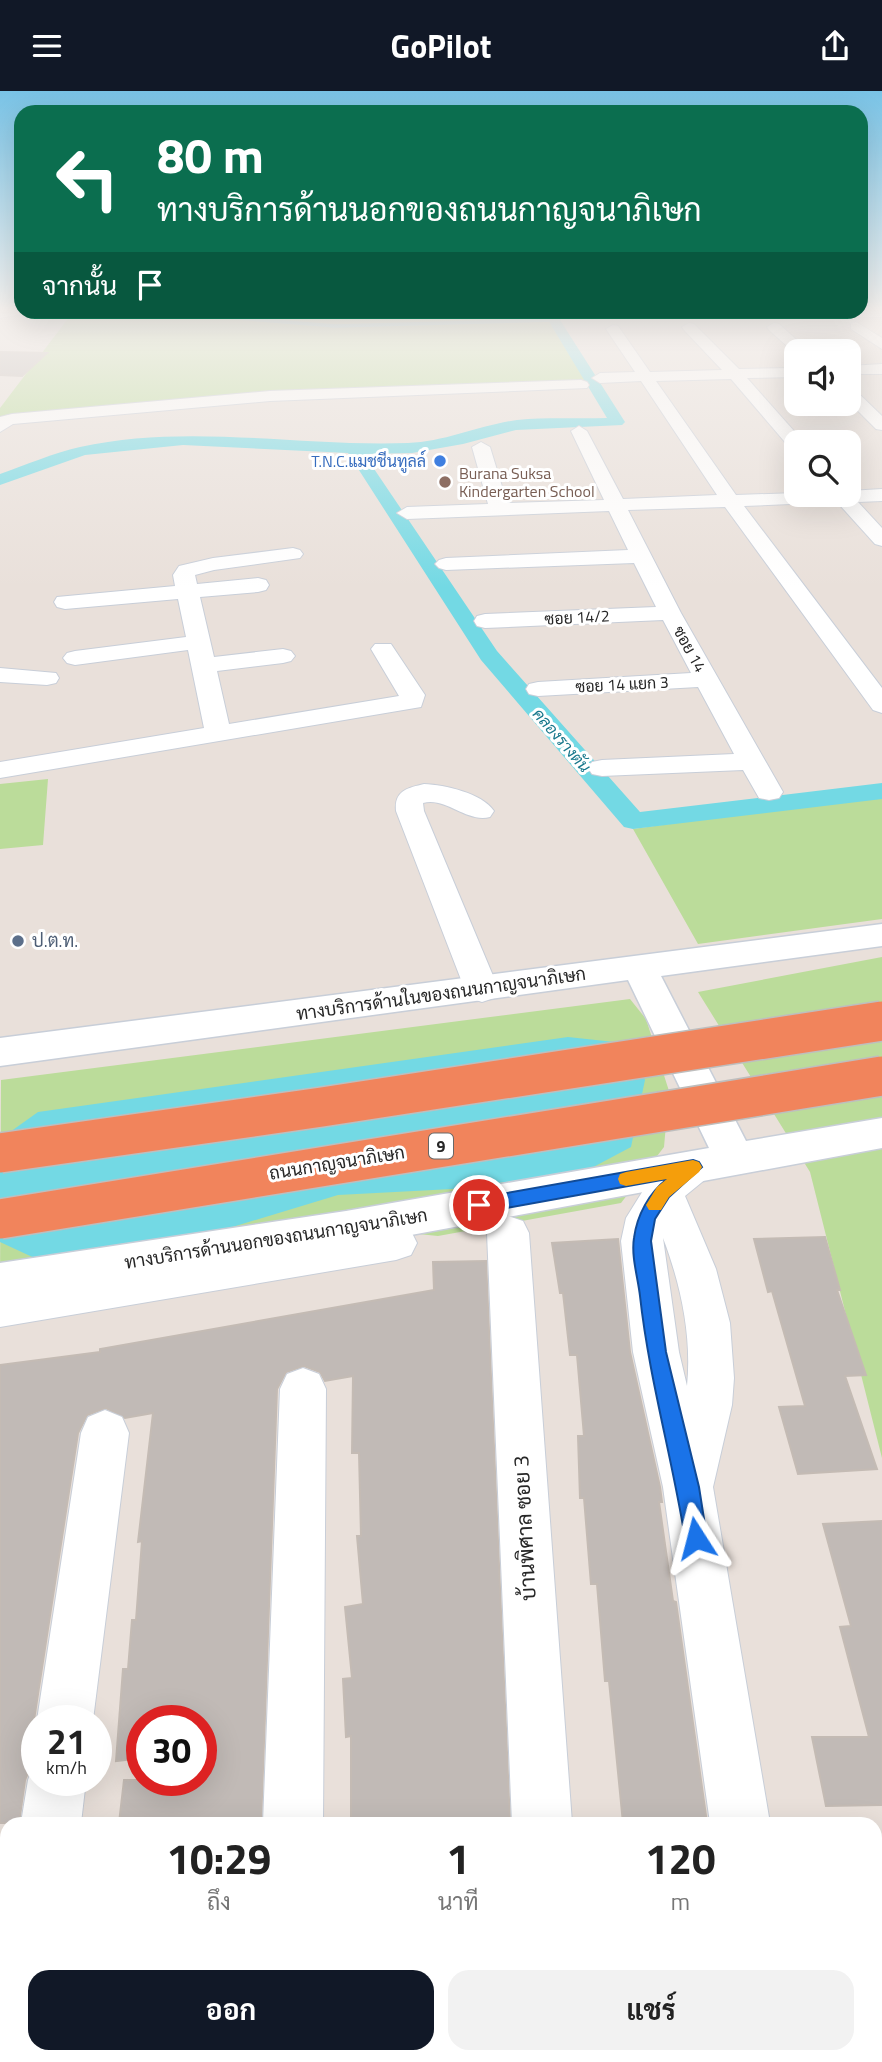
<!DOCTYPE html>
<html lang="th">
<head>
<meta charset="utf-8">
<style>
  :root { --surface:#fff; --page:#f2f2f2; --text:#222; --muted:#767676; --accent:#111827 }
  body { margin:0; font-family:"Titillium Web",Sarabun,sans-serif; background:var(--page); color:var(--text); height:100vh; display:flex; flex-direction:column; font-size:26px; white-space:nowrap }
  * { box-sizing:border-box; margin:0 }
  p { font-size:23px; color:var(--muted) }
  .icon { flex:none; width:38px; height:38px; fill:none; stroke:currentColor; stroke-width:2; stroke-linecap:round; stroke-linejoin:round }
  .map { position:relative; flex:1; overflow:hidden }
  .drawer { position:absolute; left:0px; top:1726px; width:882px; height:247px; display:flex; flex-direction:column; background:var(--surface); border-radius:21px 21px 0 0; box-shadow:0 7px 28px #0002 }
  .drawer>* { flex:none }
  .guide { position:absolute; left:14px; top:14px; width:854px; height:214px; border-radius:21px; box-shadow:0 7px 28px #0002; background:#0b6e4f; color:#fff; overflow:hidden }
  .controls { position:absolute; left:784px; top:248px; display:grid; gap:14px }
  .controls a { display:grid; place-items:center; width:77px; height:77px; border-radius:14px; background:var(--surface); box-shadow:0 7px 28px #0002; font-size:35px }
  .speed { position:absolute; left:21px; top:1614px; display:flex; gap:14px; font-size:35px; font-weight:700; text-align:center }
  .speed>* { display:grid; place-content:center; width:91px; height:91px; border-radius:50%; background:var(--surface); box-shadow:0 7px 28px #0002; line-height:1 }
  .speed small { font-size:18px; font-weight:400 }
  .speed .limit { border:10px solid #d22; background:#fff; color:#111 }
  .pin { position:absolute; display:grid; place-items:center; width:60px; height:60px; color:#fff; margin:-30px; border:4px solid #fff; border-radius:50%; box-shadow:0 2px 7px #0007 }
  .me { position:absolute; width:77px; margin:-38px; rotate:351deg; stroke-linejoin:round; filter:drop-shadow(0 0 5px #0008) }
  .turn { display:flex; align-items:center; gap:24px; height:147px; padding:0 28px; font-size:32px }
  .turn .icon { width:91px; height:91px; stroke-width:2.5 }
  .turn b { display:block; font-size:49px; line-height:60px }
  .then { display:flex; align-items:center; height:66px; padding:0 28px; background:#0003; gap:14px; font-size:26px }
  .eta { display:flex; justify-content:space-evenly; align-items:center; height:119px; text-align:center }
  .eta b { font-size:42px; font-weight:700; line-height:49px }
  .action { display:flex; gap:14px; margin-top:auto; padding:14px 28px }
  .action a { flex:1; height:80px; border-radius:21px; background:var(--accent); color:#fff; font-size:28px; font-weight:700; line-height:80px; text-align:center }
  .action a+a { background:var(--page); color:var(--text) }
  header { display:flex; justify-content:space-between; align-items:center; height:91px; padding:0 28px; background:var(--accent); color:#fff; font-size:32px; font-weight:700 }
  .map>svg:first-child { display:block }
</style>
</head>
<body>
<header><svg class="icon" aria-label="menu" viewBox="0 0 24 24"><path d="M4 6h16M4 12h16M4 18h16"/></svg>GoPilot<svg class="icon" aria-label="share" viewBox="0 0 24 24"><path d="M12 15V3M7 8l5-5 5 5M5 13v7h14v-7"/></svg></header>
<div class="map">
<svg width="882" height="1971" viewBox="0 0 882 1971">
  <rect width="100%" height="100%" fill="#e9e0da"/>
  <!-- green -->
  <path fill="#bbdc9a" d="M73,221H472V223L487,226L563,221L560,231L550,232L587,291L65,319L0,326V317Z
    M48,688L43,754L0,758V693Z
    M882,704V828L698,853L633,738Z
    M882,866V1367L810,1081L698,901Z
    M630,908L646,928L669,1000L664,1056L621,1112L438,1145L389,1140L0,1203L1,989Z"/>
  <!-- water -->
  <path fill="#73d9e4" d="M568,946L633,953L645,989L631,1056L584,1081L452,1098L338,1104L206,1144L41,1170L0,1151V1070L10,1041L38,1021Z"/>
  <g fill="none" stroke-linecap="round" stroke-linejoin="round">
    <!-- stream -->
    <path stroke="#73d9e4" stroke-width="3.5" d="M163,221L335,235L554,229"/>
    <!-- canal -->
    <path fill="#73d9e4" fill-rule="evenodd" d="M553,221H565L560,229L625,331L622,334L516,339L463,353L412,362L364,363L497,560L640,721L882,692V708L633,738L624,736L481,569L348,362L183,354L85,364L0,394V383C26,374 53,362 80,356C188,332 299,356 408,352C445,351 480,334 517,329C546,326 577,328 607,327L548,229Z"/>
  </g>
  <!-- building -->
  <path fill="#c1bab6" stroke="#c4bbb4" stroke-width="2" d="M0,261L47,262L22,285L0,284Z
    M825,1146L840,1199H837L866,1284L845,1285L877,1378L798,1383L779,1316L805,1315L772,1200L768,1201L754,1148Z
    M618,1148L630,1261L660,1396L662,1411H659L673,1510L676,1511L707,1732H623L609,1590H605L597,1493H591L584,1407H580L578,1345H584L577,1264H570L563,1202H560L552,1152Z
    M486,1170L510,1732H351V1645L346,1646L343,1588L352,1587L345,1516L363,1513L357,1445H361L359,1362H352L353,1285L325,1290L320,1281L304,1275L286,1281L277,1298L261,1732H119L124,1689H206L207,1629H142V1667L116,1670L123,1578H128L132,1529H136L142,1450L138,1451L153,1322L125,1327L106,1317L87,1324L78,1342L34,1629L37,1632V1666L34,1667L25,1689L19,1732H0V1274L100,1261V1258L434,1199L433,1171Z
    M882,1430V1714L826,1715L812,1646H869L840,1536L851,1535L823,1433Z"/>
  <g fill="none" stroke-linecap="round" stroke-linejoin="round">
    <!-- lane casing -->
    <g stroke="#c8ced8" stroke-width="2">
      <path id="lane" d="M18,221H34L0,227V223Z"/>
    </g>
    <!-- street casing -->
    <g stroke="#c8ced8" stroke-width="2">
      <path id="street" d="M600,221H767L760,225H607Z
        M808,221H882V226L813,227L808,226Z
        M856,231L882,247V258L851,238V232Z
        M689,232L694,233L739,278L796,277V286L747,287L802,349L804,352H796V358L790,357L731,288L656,290L736,404L796,402V404H849V400L882,398V410L858,411L882,437V455L875,453L837,411L744,415L882,597V622L873,619L725,416L628,419L681,522L783,701L779,707L769,709L759,707L743,679L602,685L592,683L588,677L592,671L602,669L734,663L698,596L538,605L529,603L526,598L529,593L538,591L691,582L663,529L485,537L477,535L474,530L477,525L485,523L656,516L634,472L446,479L439,477L435,473L439,469L446,467L628,459L609,420L407,428L397,422L407,416L488,413L472,356L481,351L490,356L507,412L604,409L571,340L579,335L587,340L623,408L717,404L641,290L600,292L592,287L600,282L635,281L606,238L613,234L618,235L650,281L722,279L684,239L682,236Z
        M774,232L779,233L810,261L796,263L769,239L767,236Z
        M882,273V283H849V275Z
        M581,289L587,291L589,294L587,297L270,310L13,333L0,341V326L12,323L270,300Z
        M849,297L855,299L882,325V339L876,338L849,311Z
        M293,457L300,459L303,463L300,467L214,479L195,484L197,493L258,487L266,489L269,494L266,499L258,501L200,506L214,566L283,558L291,560L295,565L291,570L283,572L217,580L229,633L399,605L371,558L375,553H391L425,604L421,616L0,687V671L204,637L188,559L75,574L67,572L63,567L67,562L75,560L186,546L178,508L65,518L57,516L54,511L57,506L175,495L173,484L179,475L213,467Z
        M0,577L56,582L59,587L56,592L47,594L0,591Z
        M424,693C445,694 482,702 494,720L490,726C466,732 447,706 423,712L424,720L499,899L494,907L482,911L470,907L465,899L396,720C394,700 407,697 424,693Z
        M693,1060L707,1065L713,1076L707,1087L685,1105L716,1178L730,1232L734,1287L732,1314L713,1396L770,1732H710L663,1396L633,1261L621,1150L626,1127L649,1090L679,1065ZM663,1147C681,1194 692,1246 687,1295L679,1261Z
        M508,1125L523,1130L529,1142L572,1732H512L487,1142L493,1130Z
        M396,1135L411,1140L417,1152L411,1164L396,1169L0,1236V1198Z
        M303,1277L319,1283L326,1298L323,1732H263L280,1298L287,1283Z
        M105,1319L122,1326L129,1342L93,1629H37L81,1342L88,1326Z
        M36,1668L37,1689H86L81,1732H21L28,1689Z
        M0,1749L7,1750V1812L0,1811Z
        M522,1965H588V1971H522Z
        M741,1965H807L808,1971H742Z"/>
    </g>
    <!-- secondary casing -->
    <g stroke="#c8ced8" stroke-width="3">
      <path id="secondary" d="M882,833V855L661,885L746,1050L882,1027V1057L346,1156L0,1210V1172L346,1120L709,1057L628,889L0,975V947Z"/>
    </g>
    <!-- lane -->
    <use href="#lane" fill="#fff" fill-rule="evenodd"/>
    <!-- street -->
    <use href="#street" fill="#fff" fill-rule="evenodd"/>
    <!-- secondary -->
    <use href="#secondary" fill="#fff" fill-rule="evenodd"/>
    <!-- highway-bridge casing -->
    <g stroke="#bebebe" stroke-width="42" stroke-linecap="butt">
      <path id="highway-bridge" d="M0,1062L322,1016L882,930
        M0,1128L882,985"/>
    </g>
    <!-- highway-bridge -->
    <use href="#highway-bridge" stroke="#f1845c" stroke-width="39"/>
  </g>
  <!-- sky -->
  <linearGradient id="sky" x2="0" y2="1"><stop stop-color="#79c3e6"/><stop offset="0.44" stop-color="#f5f1ee"/><stop offset="1" stop-color="#f5f1ee" stop-opacity="0"/></linearGradient>
  <rect width="882" height="497" fill="url(#sky)"/>
  <!-- route -->
  <path fill="#1a73e8" stroke="#114b97" stroke-width="2" d="M693,1069L699,1071L702,1076L669,1106L655,1128L651,1150L666,1261L699,1396L707,1447L704,1455L696,1458L688,1455L685,1447C672,1366 649,1287 640,1205C638,1187 631,1165 634,1147C637,1124 649,1102 667,1088L479,1122L473,1119L471,1114L473,1109L479,1107Z"/>
  <!-- slow -->
  <path fill="#f59e0b" d="M693,1069L699,1071L702,1076L699,1081L669,1106L661,1119H649L646,1114L657,1096L667,1088L626,1095L620,1093L618,1088L620,1083L626,1081Z"/>
  <!-- markers -->
  <circle fill="#3f7fe0" stroke="#fff" stroke-width="2.5" cx="440" cy="370" r="7"/>
  <circle fill="#8d6e63" stroke="#fff" stroke-width="2.5" cx="445" cy="391" r="7"/>
  <circle fill="#5c6f8a" stroke="#fff" stroke-width="2.5" cx="18" cy="850" r="7"/>
  <g text-anchor="middle" stroke-width="6" stroke-linejoin="round" paint-order="stroke">
    <!-- far-shop labels -->
    <g font-size="16" fill="#366cbe" stroke="#fff" text-anchor="end">
      <text x="426" y="376">T.N.C.แมชชีนทูลล์</text>
    </g>
    <!-- far-education labels -->
    <g font-size="16" fill="#785e54" stroke="#fff" text-anchor="start">
      <text x="459" y="388">Burana Suksa<tspan x="459" dy="18">Kindergarten School</tspan></text>
    </g>
    <!-- far-street labels -->
    <g font-size="16" fill="#272727" stroke="#fff">
      <text transform="translate(577 526) rotate(-3)" y="6">ซอย 14/2</text>
      <text transform="translate(690 558) rotate(61)" y="6">ซอย 14</text>
      <text transform="translate(622 593) rotate(-3)" y="6">ซอย 14 แยก 3</text>
    </g>
    <!-- far-water labels -->
    <g font-size="16" font-style="italic" fill="#17778b" stroke="#fff">
      <text transform="translate(562 649) rotate(49)" y="6">คลองรางตัน</text>
    </g>
    <!-- shield labels -->
    <rect fill="#fff" stroke="#686868" stroke-width="2" x="429" y="1042.5" width="24" height="25" rx="5"/>
    <g font-size="16" font-weight="bold" fill="#272727">
      <text x="441" y="1061">9</text>
    </g>
    <!-- service labels -->
    <g font-size="18" fill="#4e5e75" stroke="#fff" text-anchor="start">
      <text x="32" y="856">ป.ต.ท.</text>
    </g>
    <!-- street labels -->
    <g font-size="18" fill="#272727" stroke="#fff">
      <text transform="translate(441 903) rotate(-8)" y="6">ทางบริการด้านในของถนนกาญจนาภิเษก</text>
      <text transform="translate(337 1072) rotate(-9)" y="6">ถนนกาญจนาภิเษก</text>
      <text transform="translate(276 1148) rotate(-9)" y="6">ทางบริการด้านนอกของถนนกาญจนาภิเษก</text>
    </g>
    <!-- near-street labels -->
    <g font-size="21" fill="#272727" stroke="#fff">
      <text transform="translate(525 1437) rotate(-93)" y="7">บ้านพิศาล ซอย 3</text>
    </g>
  </g>
</svg>
<div class="controls">
<a><svg class="icon" aria-label="sound" viewBox="0 0 24 24"><path d="M4 9h4l5-4v14l-5-4H4zM17 9q2 3 0 6"/></svg></a>
<a><svg class="icon" aria-label="search" viewBox="0 0 24 24"><circle cx="10" cy="10" r="6"/><path d="M15 15l6 6"/></svg></a>
</div>
<div class="speed"><div>21<small>km/h</small></div><div class="limit">30</div></div>
<div class="pin" style="left:479px;top:1114px;background:#d93025"><svg class="icon" aria-label="arrive" viewBox="0 0 24 24"><path d="M6 21V4h12l-3 4 3 4H6"/></svg></div>
<svg class="me" style="left:696px;top:1447px" viewBox="-20 -20 40 40"><path d="M0-17L14 15 0 8-14 15z" fill="#1a73e8" stroke="#fff" stroke-width="4"/></svg>
<div class="guide">
<div class="turn"><svg class="icon" aria-label="left" viewBox="0 0 24 24"><path d="M17 20v-9H6M10 6l-5 5 5 5"/></svg><div><b>80 m</b>ทางบริการด้านนอกของถนนกาญจนาภิเษก</div></div>
<div class="then">จากนั้น<svg class="icon" aria-label="arrive" viewBox="0 0 24 24"><path d="M6 21V4h12l-3 4 3 4H6"/></svg></div>
</div>
<section class="drawer">
<div class="eta">
<div><b>10:29</b><p>ถึง</p></div>
<div><b>1</b><p>นาที</p></div>
<div><b>120</b><p>m</p></div>
</div>
<div class="action"><a>ออก</a><a>แชร์</a></div>
</section>
</div>
</body>
</html>
